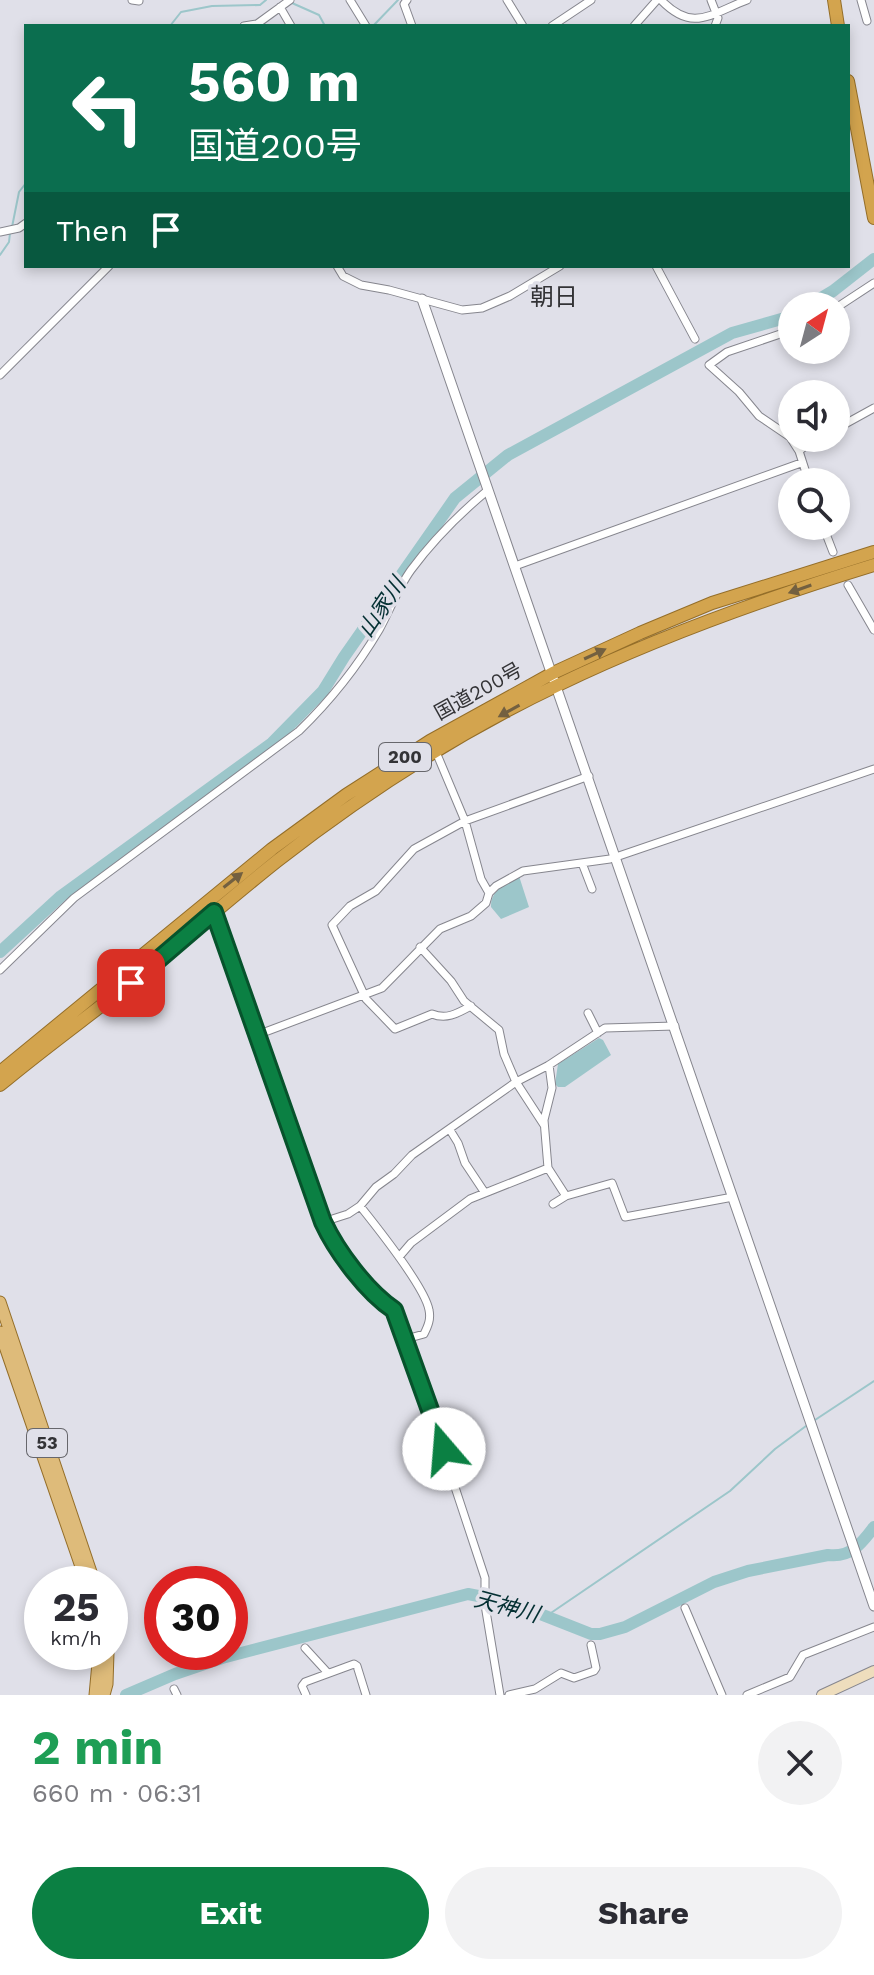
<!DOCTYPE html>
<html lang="en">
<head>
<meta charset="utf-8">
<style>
  :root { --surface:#fff; --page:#f2f2f3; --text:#2b2b33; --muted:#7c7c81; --accent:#0b8043 }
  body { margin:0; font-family:"Work Sans","Noto Sans JP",sans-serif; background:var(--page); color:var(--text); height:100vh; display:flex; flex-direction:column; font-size:30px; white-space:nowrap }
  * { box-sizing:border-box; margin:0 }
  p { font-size:26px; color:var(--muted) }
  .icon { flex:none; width:44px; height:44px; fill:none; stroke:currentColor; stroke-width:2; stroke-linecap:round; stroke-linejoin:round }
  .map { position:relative; height:1695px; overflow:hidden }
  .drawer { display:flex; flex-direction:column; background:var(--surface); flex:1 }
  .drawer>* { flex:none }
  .banner { position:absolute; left:24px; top:24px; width:826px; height:244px; border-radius:0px; box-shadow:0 4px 12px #0003; background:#0b6e4f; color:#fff; overflow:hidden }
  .needle { width:52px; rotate:36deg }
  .controls { position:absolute; left:778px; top:292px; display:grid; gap:16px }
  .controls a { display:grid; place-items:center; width:72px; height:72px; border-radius:50%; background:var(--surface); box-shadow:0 4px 12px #0003; font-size:40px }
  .speed { position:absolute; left:24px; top:1566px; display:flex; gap:16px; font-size:40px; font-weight:700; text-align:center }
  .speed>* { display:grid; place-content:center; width:104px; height:104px; border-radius:50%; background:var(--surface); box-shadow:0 4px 12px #0003; line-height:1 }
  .speed small { font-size:20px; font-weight:400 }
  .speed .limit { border:12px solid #d22; background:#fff; color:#111 }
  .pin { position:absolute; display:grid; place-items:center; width:68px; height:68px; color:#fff; margin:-34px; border-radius:16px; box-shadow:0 4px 12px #0006 }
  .me { position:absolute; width:88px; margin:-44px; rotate:342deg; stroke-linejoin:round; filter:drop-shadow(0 0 6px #0008) }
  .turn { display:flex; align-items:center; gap:28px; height:168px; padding:0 32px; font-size:36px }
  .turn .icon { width:104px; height:104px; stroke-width:2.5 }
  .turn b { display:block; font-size:56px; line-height:68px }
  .then { display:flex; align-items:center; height:76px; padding:0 32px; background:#0003; gap:16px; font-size:30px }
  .round { display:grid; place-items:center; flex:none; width:84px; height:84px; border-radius:42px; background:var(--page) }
  .headline { display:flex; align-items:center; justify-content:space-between; height:136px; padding:0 32px }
  h1 { font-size:48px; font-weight:700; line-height:60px; color:#1e9e55 }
  .cta { display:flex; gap:16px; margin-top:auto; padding:16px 32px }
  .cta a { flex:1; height:92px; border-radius:48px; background:var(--accent); color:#fff; font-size:32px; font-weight:700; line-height:92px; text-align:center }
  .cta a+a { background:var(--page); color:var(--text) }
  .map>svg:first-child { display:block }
</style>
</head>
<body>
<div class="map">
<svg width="874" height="1695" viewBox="0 0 874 1695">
  <rect width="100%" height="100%" fill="#e0e0e9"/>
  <!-- water -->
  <path fill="#9cc6ca" d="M519,876L529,907L501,919L491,907C490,890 506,884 519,876Z
    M599,1038L603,1040L611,1055L565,1087H558L555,1084L558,1064Z"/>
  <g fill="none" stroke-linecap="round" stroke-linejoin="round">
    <!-- stream -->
    <path stroke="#9cc6ca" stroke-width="2" d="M292,3L319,15L325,26
      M170,26L181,12L212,6L260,5L266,0
      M373,26L398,0
      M12,227L19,192L26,183
      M0,255L9,242L10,233
      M872,261L874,263
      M815,1420L874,1381
      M545,1617L730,1491L775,1449L806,1426"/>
    <!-- river -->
    <path stroke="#9cc6ca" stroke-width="12" d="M808,306L833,291L874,259
      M0,952L61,896L272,743L323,691L344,657L455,498L508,455L732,333L792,316
      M126,1695L175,1674L222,1658L468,1594L510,1602L591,1634H600L625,1627L714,1582L748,1571L828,1555C851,1558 862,1543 874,1527"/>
    <!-- minor casing -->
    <g stroke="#86868e" stroke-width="9">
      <path id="minor" d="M132,0L139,1
        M350,0L366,26
        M407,0L404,4L412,26
        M507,0L523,26
        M661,0C693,33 710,14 747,0
        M711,0L718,18L715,26
        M861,0L867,21
        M280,7L291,26
        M244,26L257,24L290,0
        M552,26L591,0
        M634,26L657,0
        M0,232L19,228L26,223
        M337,266L343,276L361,285L389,290L462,310L482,308L510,296L560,266
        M656,266L695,339
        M836,308L874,283
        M792,330L727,352L709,365L739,392L759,416L790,437L799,451L809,482
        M0,375L109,266
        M836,429L874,408
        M799,451L816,438
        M823,526L833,552
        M515,566L801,463
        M848,585L874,630
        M436,752L465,821L481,879L489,893
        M582,863L592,889
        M214,912L327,1231L338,1249L381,1301L394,1310L406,1339L485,1578V1605L500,1695
        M420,947L451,981L464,1001L499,1030L504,1054L516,1082L544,1125
        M0,970L74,898L299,731C331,700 356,669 379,630C390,610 398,588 411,570C434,539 458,515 488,490
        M471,1006C458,1013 447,1020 432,1014L395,1029L366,999L332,925L350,906L376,891L414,849L465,821L589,776
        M588,1013L598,1033
        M257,1035L382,988L440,929L471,916L486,903L489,893L496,886L523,871L610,859L874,769
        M549,1065L552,1088L544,1120L548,1168L566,1196L612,1183L625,1217L733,1197
        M450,1130L458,1143L465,1163L485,1193
        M553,1204L566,1196
        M360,1206C376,1226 425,1287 429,1310C431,1319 428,1326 424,1334L406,1339
        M323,1222L348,1214L360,1206L376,1187L394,1174L412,1155L516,1082L549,1065L605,1028L675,1026
        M399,1257L411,1243L470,1199L548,1168
        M685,1608L722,1695
        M305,1648L327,1672
        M174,1689L177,1695
        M306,1695L302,1686L305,1682L354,1664L357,1666L366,1695
        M509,1695L535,1689L561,1673L574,1678L594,1671L596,1668L591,1645
        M747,1695L790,1677L803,1655L874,1627"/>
    </g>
    <!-- tertiary casing -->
    <g stroke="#86868e" stroke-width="11">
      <path id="tertiary" d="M422,299L874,1606"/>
    </g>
    <!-- secondary casing -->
    <g stroke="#86868e" stroke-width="12">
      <path id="secondary" d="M822,1695L874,1671"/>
    </g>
    <!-- primary casing -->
    <g stroke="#946e29" stroke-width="13">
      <path id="primary" d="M0,1302L95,1584
        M0,1332L87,1584
        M95,1695L99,1652
        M104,1695L107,1684L108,1652"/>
    </g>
    <!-- trunk casing -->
    <g stroke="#946e29" stroke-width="14">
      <path id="trunk" d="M834,0L838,26
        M848,81L874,218
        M0,1072L272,849L346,795L430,741L553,673L640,633L712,603L874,552
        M0,1085C43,1049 89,1016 133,981C181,941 228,900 277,861C363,794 459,732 558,685C660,636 766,598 874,565"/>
    </g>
    <!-- minor -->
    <use href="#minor" stroke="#fff" stroke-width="7"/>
    <!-- tertiary -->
    <use href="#tertiary" stroke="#fff" stroke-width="9"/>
    <!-- secondary -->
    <use href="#secondary" stroke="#eeddbd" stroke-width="10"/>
    <!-- primary -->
    <use href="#primary" stroke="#debb7a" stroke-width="11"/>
    <!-- trunk -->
    <use href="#trunk" stroke="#d3a44e" stroke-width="12"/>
  </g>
  <!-- one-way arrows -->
  <defs><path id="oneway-solid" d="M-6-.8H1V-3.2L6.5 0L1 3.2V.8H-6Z" transform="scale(2)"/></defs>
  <g fill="#736040">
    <use href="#oneway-solid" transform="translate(800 589) rotate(161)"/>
    <use href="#oneway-solid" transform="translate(595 654) rotate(-25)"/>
    <use href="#oneway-solid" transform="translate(509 711) rotate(151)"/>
    <use href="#oneway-solid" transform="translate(233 880) rotate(-38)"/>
  </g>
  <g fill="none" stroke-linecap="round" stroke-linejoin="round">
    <!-- route casing -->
    <g stroke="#07532c" stroke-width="20">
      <path id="route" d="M131,983L214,912L323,1222C337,1252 367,1292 394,1310L444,1449"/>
    </g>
    <!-- route -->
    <use href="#route" stroke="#0b8043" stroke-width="14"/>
  </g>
  <g text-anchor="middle" stroke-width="7" stroke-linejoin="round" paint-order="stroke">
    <!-- shield labels -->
    <g fill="#e0e0e9" stroke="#67676c" stroke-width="2">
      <rect x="379" y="743" width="52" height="28" rx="6"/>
      <rect x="27" y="1429" width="40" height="28" rx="6"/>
    </g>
    <g font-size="18" font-weight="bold" fill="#333336">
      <text x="405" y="763">200</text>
      <text x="47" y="1449">53</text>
    </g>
    <!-- street labels -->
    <g font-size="20" fill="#333336" stroke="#e0e0e9">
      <text transform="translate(478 691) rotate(-29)" y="7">国道200号</text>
    </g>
    <!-- water labels -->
    <g font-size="22" font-style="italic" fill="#043033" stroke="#e0e0e9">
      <text transform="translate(381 607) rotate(-56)" y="8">山家川</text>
      <text transform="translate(507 1606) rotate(15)" y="8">天神川</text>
    </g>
    <!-- quarter labels -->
    <g font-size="24" fill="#333336" stroke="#e0e0e9">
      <text x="554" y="305">朝日</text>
    </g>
  </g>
</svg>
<div class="controls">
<a><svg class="needle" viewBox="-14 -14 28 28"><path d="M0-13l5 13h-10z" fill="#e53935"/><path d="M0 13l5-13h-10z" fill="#7c7c81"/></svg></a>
<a><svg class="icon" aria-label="sound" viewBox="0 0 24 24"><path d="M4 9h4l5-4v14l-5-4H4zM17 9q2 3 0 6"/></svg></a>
<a><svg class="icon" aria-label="search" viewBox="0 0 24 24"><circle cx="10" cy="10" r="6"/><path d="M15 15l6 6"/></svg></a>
</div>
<div class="speed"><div>25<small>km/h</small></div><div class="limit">30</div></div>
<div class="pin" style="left:131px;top:983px;background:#d93025"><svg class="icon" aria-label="arrive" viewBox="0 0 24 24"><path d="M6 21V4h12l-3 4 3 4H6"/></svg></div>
<svg class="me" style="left:444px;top:1449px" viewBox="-20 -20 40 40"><circle r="19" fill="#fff"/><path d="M0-13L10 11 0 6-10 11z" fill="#0b8043"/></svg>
<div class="banner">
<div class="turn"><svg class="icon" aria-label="left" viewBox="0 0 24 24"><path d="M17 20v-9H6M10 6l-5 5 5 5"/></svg><div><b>560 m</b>国道200号</div></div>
<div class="then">Then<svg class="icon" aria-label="arrive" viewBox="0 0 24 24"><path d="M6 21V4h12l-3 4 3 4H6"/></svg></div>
</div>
</div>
<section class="drawer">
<div class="headline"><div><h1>2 min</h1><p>660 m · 06:31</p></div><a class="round"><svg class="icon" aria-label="close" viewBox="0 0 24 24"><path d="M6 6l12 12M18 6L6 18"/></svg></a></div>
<div class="cta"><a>Exit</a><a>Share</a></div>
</section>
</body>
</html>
